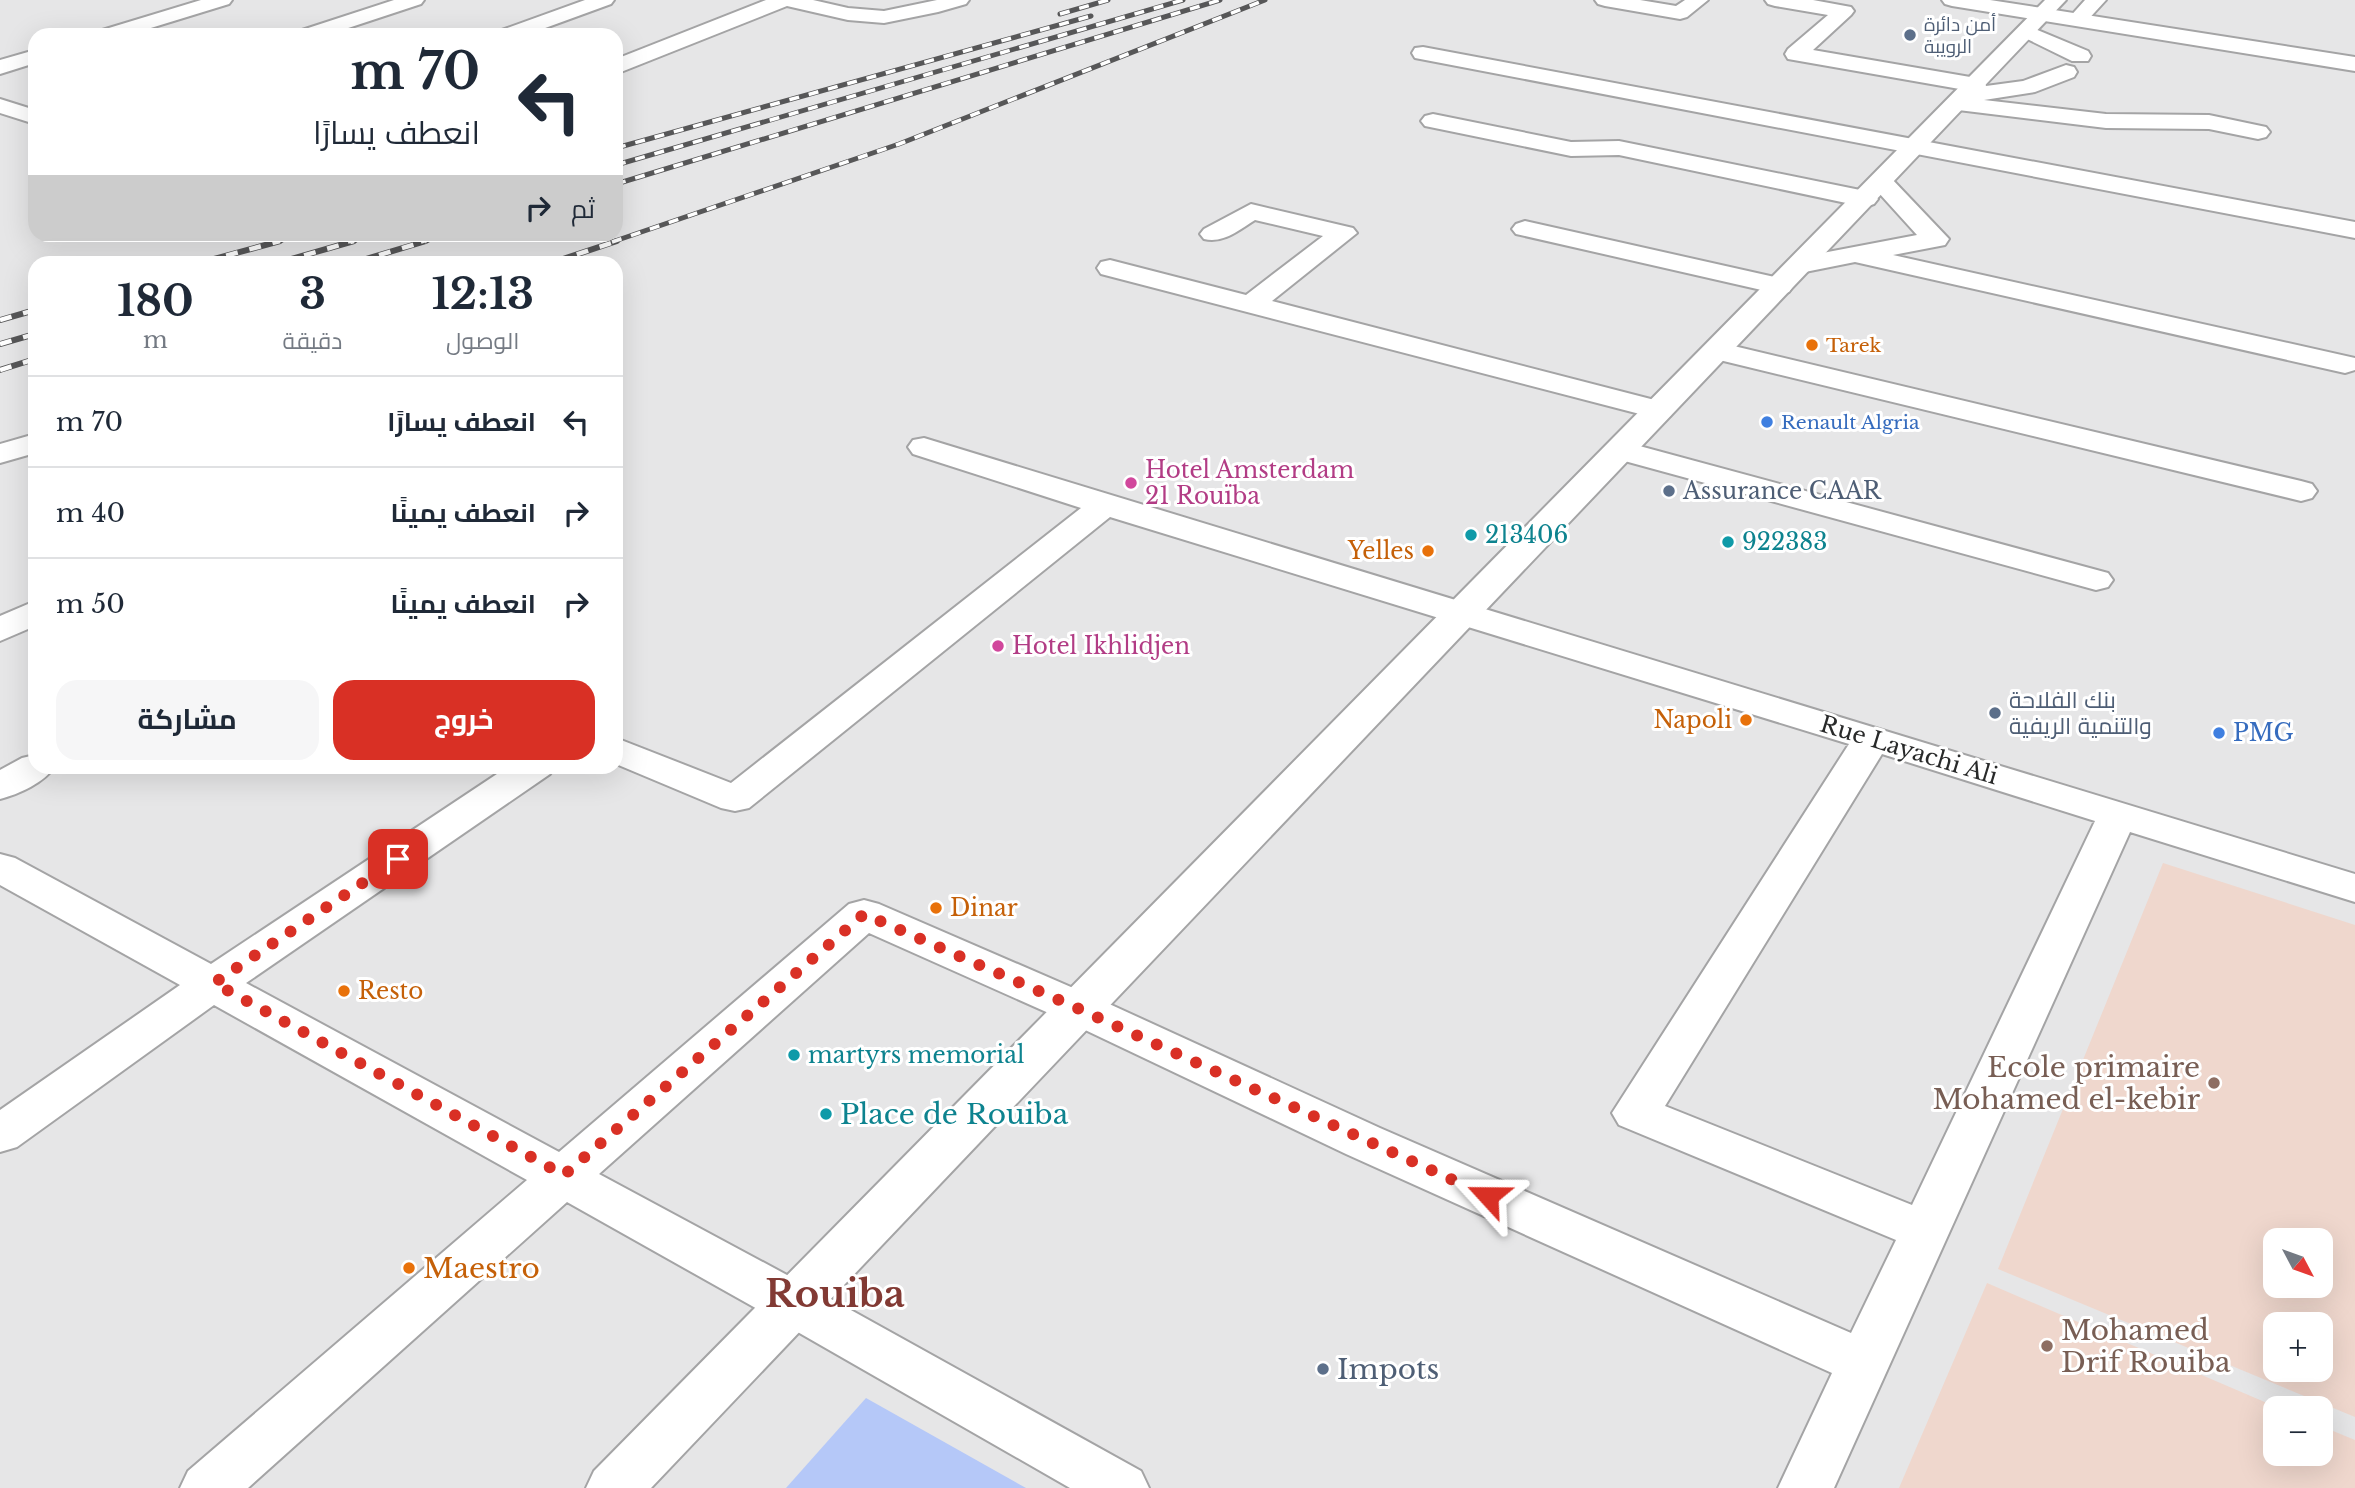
<!DOCTYPE html>
<html lang="ar">
<head>
<meta charset="utf-8">
<style>
  :root { --surface:#fff; --page:#f6f6f7; --text:#1f2937; --muted:#747a83; --line:#e0e1e3; --accent:#d93025 }
  body { margin:0; font-family:"Libre Baskerville",Cairo,serif; background:var(--page); color:var(--text); direction:rtl; height:100vh; display:flex; flex-direction:column; font-size:26px; white-space:nowrap }
  * { box-sizing:border-box; margin:0 }
  p { font-size:23px; color:var(--muted) }
  .icon { flex:none; width:38px; height:38px; fill:none; stroke:currentColor; stroke-width:2; stroke-linecap:round; stroke-linejoin:round }
  .map { position:relative; flex:1; overflow:hidden; direction:ltr }
  .side { position:absolute; left:28px; top:256px; width:595px; height:518px; display:flex; flex-direction:column; background:var(--surface); border-radius:21px; box-shadow:0 7px 28px #0002; direction:rtl }
  .side>* { flex:none }
  .hud { position:absolute; left:28px; top:28px; width:595px; height:214px; border-radius:21px; box-shadow:0 7px 28px #0002; direction:rtl; background:#fff; color:var(--text); overflow:hidden }
  .needle { width:46px; rotate:131deg }
  .buttons { position:absolute; left:2263px; top:1228px; display:grid; gap:14px }
  .buttons a { display:grid; place-items:center; width:70px; height:70px; border-radius:14px; background:var(--surface); box-shadow:0 7px 28px #0002; font-size:35px }
  .pin { position:absolute; display:grid; place-items:center; width:60px; height:60px; color:#fff; margin:-30px; border-radius:14px; box-shadow:0 4px 10px #0006 }
  .me { position:absolute; width:77px; margin:-38px; rotate:294deg; stroke-linejoin:round; filter:drop-shadow(0 0 5px #0008) }
  .turn { display:flex; align-items:center; gap:24px; height:147px; padding:0 28px; font-size:32px }
  .turn .icon { width:91px; height:91px; stroke-width:2.5 }
  .turn b { display:block; font-size:49px; line-height:60px }
  .then { display:flex; align-items:center; height:66px; padding:0 28px; background:#0003; gap:14px; font-size:26px }
  .eta { display:flex; justify-content:space-evenly; align-items:center; height:119px; text-align:center }
  .eta b { font-size:42px; font-weight:700; line-height:49px }
  .cta { display:flex; gap:14px; margin-top:auto; padding:14px 28px }
  .cta a { flex:1; height:80px; border-radius:21px; background:var(--accent); color:#fff; font-size:28px; font-weight:700; line-height:80px; text-align:center }
  .cta a+a { background:var(--page); color:var(--text) }
  ul { padding:0; list-style:none }
  li { display:flex; align-items:center; gap:21px; height:91px; padding:0 28px; border-top:2px solid var(--line) }
  li div { flex:1 }
  li b { display:block; font-size:26px }
  li em { font-style:normal }
  .map>svg:first-child { display:block }
</style>
</head>
<body>
<div class="map">
<svg width="2355" height="1488" viewBox="0 0 2355 1488">
  <rect width="100%" height="100%" fill="#e6e6e7"/>
  <!-- education -->
  <path fill="#efd7cd" fill-rule="evenodd" d="M2163,863L2355,925V1417L1998,1269ZM2275,1241H2320V1286H2275ZM2275,1325H2320V1370H2275Z
    M1987,1283L2281,1409H2275V1454H2320L2321,1426L2355,1440V1488H1899Z"/>
  <!-- green -->
  <path fill="#b5c8f8" d="M866,1398L1026,1488H786Z"/>
  <g fill="none" stroke-linecap="round" stroke-linejoin="round">
    <!-- minor casing -->
    <g stroke="#a4a4a5" stroke-width="4">
      <path id="minor" d="M201,0H232L229,4L128,35H96L99,31Z
        M394,0H424L421,4L327,35H296L299,31Z
        M585,0H614L611,4L526,35H496L499,31Z
        M766,0H813L848,8L884,11L937,0H969L966,4L938,12L884,23L848,20L787,6L616,74V59Z
        M1595,0H1640L1676,6L1685,0H1708L1687,17L1680,19L1605,6L1598,4Z
        M1765,0H1813L1851,7L1854,11L1851,15L1813,50L1976,78L1984,80L1986,86L2023,81L2066,65L2074,67L2077,72L2074,77L2035,92L1984,100L2106,114L2209,115L2266,127L2270,132L2266,137L2258,139L2209,129L2106,128L1950,109L1947,104L1950,99H1972L1969,94L1971,91L1788,59L1785,54L1788,49L1828,15L1775,6L1768,4Z
        M2028,26L2088,51L2091,56L2088,61H2072L2021,36L2018,32L2021,28Z
        M1423,47L2355,222V238L1415,58L1412,53L1415,48Z
        M35,50V63L0,74V60Z
        M0,99L35,110V124L0,113Z
        M1433,114L1571,142L1619,141L1865,191L1874,194L1878,199L1874,204L1865,207L1619,155L1571,156L1425,126L1421,121L1425,116Z
        M1881,175L1890,177L1949,239L1945,245L1893,255L2355,358V370L2345,373L1855,262L1800,273L1791,271L1787,265L1791,259L1917,235L1869,182L1872,177Z
        M1251,204L1353,228L1357,233L1272,301L1670,404L1674,410L1670,416L1659,419L1101,274L1097,268L1101,262L1110,260L1246,295L1323,236L1255,220C1239,230 1223,244 1204,239L1200,234L1204,229Z
        M1525,221L1779,278L1789,280L1793,286L1789,292L1779,294L1516,234L1512,229L1516,224Z
        M1717,342L2301,481L2312,484L2317,491L2312,498L2301,501L1707,357L1703,351L1707,345Z
        M35,434V453L0,463V444Z
        M924,438L2355,874V902L2130,832L1834,1488H1778L1832,1373L1346,1154L1062,1019L869,933L599,1174L813,1289L820,1304L813,1319L794,1325L775,1319L567,1202L248,1488H180L188,1471L527,1180L214,1005L17,1147L0,1152V1110L180,985L0,885V854L15,858L211,964L509,766H555L550,774L246,983L559,1152L849,904L864,900L879,904L1094,997L1380,1128L1851,1333L1896,1240L1619,1125L1612,1113L1849,744L1110,517L749,808L735,811L721,808L616,764V738L731,783L1081,508L913,454L908,447L913,440ZM1882,754L2095,821L1912,1205L1665,1106Z
        M1621,441L2108,573L2113,580L2108,587L2096,590L1610,457L1605,450L1610,443Z
        M35,601V626L0,641V616Z
        M35,755V766H55C44,783 19,794 0,799V770L22,758Z"/>
    </g>
    <!-- major casing -->
    <g stroke="#a4a4a5" stroke-width="4">
      <path id="major" d="M1942,0H1990L2355,57V71L1952,6L1945,4Z
        M794,1283L813,1289L1141,1471L1149,1488H1070L775,1319L768,1304L775,1289Z"/>
    </g>
    <!-- highway casing -->
    <g stroke="#a4a4a5" stroke-width="4">
      <path id="highway" d="M2045,0H2066L651,1488H586L594,1471Z
        M2085,0H2106L2084,24H2070L2067,20Z"/>
    </g>
    <!-- minor -->
    <use href="#minor" fill="#fff" fill-rule="evenodd"/>
    <!-- major -->
    <use href="#major" fill="#fff" fill-rule="evenodd"/>
    <!-- highway -->
    <use href="#highway" fill="#fff" fill-rule="evenodd"/>
    <!-- rail-far1 casing -->
    <g stroke="#575758" stroke-width="5">
      <path id="rail-far1" d="M1060,14L1108,0
        M616,148L1091,16
        M616,165L1183,0
        M616,184L1220,0
        M274,242L304,234
        M348,242L377,234
        M421,242L448,234
        M612,242L899,144L1265,0"/>
    </g>
    <!-- rail casing -->
    <g stroke="#575758" stroke-width="6">
      <path id="rail" d="M203,262L280,241
        M281,262L354,241
        M356,262L426,241
        M554,262L617,241
        M0,320L35,310
        M0,344L35,334
        M0,370L35,359"/>
    </g>
    <!-- rail-far1 -->
    <use href="#rail-far1" stroke="#fff" stroke-width="3.5" stroke-dasharray="10" stroke-linecap="butt"/>
    <!-- rail -->
    <use href="#rail" stroke="#fff" stroke-width="4.5" stroke-dasharray="12" stroke-linecap="butt"/>
  </g>
  <g fill="none" stroke-linecap="round" stroke-linejoin="round">
    <!-- route -->
    <path stroke="#d93025" stroke-width="12" stroke-dasharray="0 21.6" d="M398,859L214,983L564,1175L864,914L1077,1008L1488,1196"/>
  </g>
  <!-- markers -->
  <g fill="#5c6f8a" stroke="#fff" stroke-width="2.5">
    <circle cx="1910" cy="35" r="7"/>
    <circle cx="1669" cy="491" r="7"/>
    <circle cx="1995" cy="713" r="7"/>
    <circle cx="1323" cy="1369" r="7"/>
  </g>
  <g fill="#e8710a" stroke="#fff" stroke-width="2.5">
    <circle cx="1812" cy="345" r="7"/>
    <circle cx="1428" cy="551" r="7"/>
    <circle cx="1746" cy="720" r="7"/>
    <circle cx="936" cy="908" r="7"/>
    <circle cx="344" cy="991" r="7"/>
    <circle cx="409" cy="1268" r="7"/>
  </g>
  <g fill="#3f7fe0" stroke="#fff" stroke-width="2.5">
    <circle cx="1767" cy="422" r="7"/>
    <circle cx="2219" cy="733" r="7"/>
  </g>
  <g fill="#d1479c" stroke="#fff" stroke-width="2.5">
    <circle cx="1131" cy="483" r="7"/>
    <circle cx="998" cy="646" r="7"/>
  </g>
  <g fill="#0f9aa8" stroke="#fff" stroke-width="2.5">
    <circle cx="1471" cy="535" r="7"/>
    <circle cx="1728" cy="542" r="7"/>
    <circle cx="794" cy="1055" r="7"/>
    <circle cx="826" cy="1114" r="7"/>
  </g>
  <g fill="#8d6e63" stroke="#fff" stroke-width="2.5">
    <circle cx="2214" cy="1083" r="7"/>
    <circle cx="2047" cy="1346" r="7"/>
  </g>
  <g text-anchor="middle" stroke-width="6" stroke-linejoin="round" paint-order="stroke">
    <!-- far-service labels -->
    <g font-size="19" fill="#4e5e75" stroke="#fff" text-anchor="start">
      <text x="1924" y="31">أمن دائرة<tspan x="1924" dy="22">الرويبة</tspan></text>
    </g>
    <!-- far-food labels -->
    <g font-size="19" fill="#c56008" stroke="#fff" text-anchor="start">
      <text x="1826" y="352">Tarek</text>
    </g>
    <!-- far-shop labels -->
    <g font-size="19" fill="#366cbe" stroke="#fff" text-anchor="start">
      <text x="1781" y="429">Renault Algria</text>
    </g>
    <!-- hotel labels -->
    <g font-size="23" fill="#b23c85" stroke="#fff" text-anchor="start">
      <text x="1145" y="478">Hotel Amsterdam<tspan x="1145" dy="26">21 Rouïba</tspan></text>
      <text x="1012" y="654">Hotel Ikhlidjen</text>
    </g>
    <!-- service labels -->
    <g font-size="23" fill="#4e5e75" stroke="#fff" text-anchor="start">
      <text x="1683" y="499">Assurance CAAR</text>
      <text x="2009" y="708">بنك الفلاحة<tspan x="2009" dy="26">والتنمية الريفية</tspan></text>
    </g>
    <!-- culture labels -->
    <g font-size="23" fill="#0d838f" stroke="#fff" text-anchor="start">
      <text x="1485" y="543">213406</text>
      <text x="1742" y="550">922383</text>
      <text x="808" y="1063">martyrs memorial</text>
    </g>
    <!-- food labels -->
    <g font-size="23" fill="#c56008" stroke="#fff" text-anchor="end">
      <text x="1414" y="559">Yelles</text>
      <text x="1732" y="728">Napoli</text>
      <text x="950" y="916" text-anchor="start">Dinar</text>
      <text x="358" y="999" text-anchor="start">Resto</text>
    </g>
    <!-- shop labels -->
    <g font-size="23" fill="#366cbe" stroke="#fff" text-anchor="start">
      <text x="2233" y="741">PMG</text>
    </g>
    <!-- street labels -->
    <g font-size="23" fill="#292a2a" stroke="#fff">
      <text transform="translate(1909 750) rotate(17)" y="8">Rue Layachi Ali</text>
    </g>
    <!-- near-education labels -->
    <g font-size="28" fill="#785e54" stroke="#fff" text-anchor="end">
      <text x="2200" y="1077">Ecole primaire<tspan x="2200" dy="32">Mohamed el-kebir</tspan></text>
      <text x="2061" y="1340" text-anchor="start">Mohamed<tspan x="2061" dy="32">Drif Rouiba</tspan></text>
    </g>
    <!-- near-culture labels -->
    <g font-size="28" fill="#0d838f" stroke="#fff" text-anchor="start">
      <text x="840" y="1124">Place de Rouiba</text>
    </g>
    <!-- near-food labels -->
    <g font-size="28" fill="#c56008" stroke="#fff" text-anchor="start">
      <text x="423" y="1278">Maestro</text>
    </g>
    <!-- near-service labels -->
    <g font-size="28" fill="#4e5e75" stroke="#fff" text-anchor="start">
      <text x="1337" y="1379">Impots</text>
    </g>
    <!-- near-district labels -->
    <g font-size="37" font-weight="bold" fill="#823a34" stroke="#fff">
      <text x="835" y="1307">Rouiba</text>
    </g>
  </g>
</svg>
<div class="buttons">
<a><svg class="needle" viewBox="-14 -14 28 28"><path d="M0-13l5 13h-10z" fill="#e53935"/><path d="M0 13l5-13h-10z" fill="#747a83"/></svg></a>
<a>+</a>
<a>−</a>
</div>
<div class="pin" style="left:398px;top:859px;background:#d93025"><svg class="icon" aria-label="arrive" viewBox="0 0 24 24"><path d="M6 21V4h12l-3 4 3 4H6"/></svg></div>
<svg class="me" style="left:1488px;top:1196px" viewBox="-20 -20 40 40"><path d="M0-17L14 15 0 8-14 15z" fill="#d93025" stroke="#fff" stroke-width="4"/></svg>
<div class="hud">
<div class="turn"><svg class="icon" aria-label="left" viewBox="0 0 24 24"><path d="M17 20v-9H6M10 6l-5 5 5 5"/></svg><div><b>70 m</b>انعطف يسارًا</div></div>
<div class="then">ثم<svg class="icon" aria-label="right" viewBox="0 0 24 24"><path d="M7 20v-9h11M14 6l5 5-5 5"/></svg></div>
</div>
<section class="side">
<div class="eta">
<div><b>12:13</b><p>الوصول</p></div>
<div><b>3</b><p>دقيقة</p></div>
<div><b>180</b><p>m</p></div>
</div>
<ul>
<li><svg class="icon" aria-label="left" viewBox="0 0 24 24"><path d="M17 20v-9H6M10 6l-5 5 5 5"/></svg><div><b>انعطف يسارًا</b></div><em>70 m</em></li>
<li><svg class="icon" aria-label="right" viewBox="0 0 24 24"><path d="M7 20v-9h11M14 6l5 5-5 5"/></svg><div><b>انعطف يمينًا</b></div><em>40 m</em></li>
<li><svg class="icon" aria-label="right" viewBox="0 0 24 24"><path d="M7 20v-9h11M14 6l5 5-5 5"/></svg><div><b>انعطف يمينًا</b></div><em>50 m</em></li>
</ul>
<div class="cta"><a>خروج</a><a>مشاركة</a></div>
</section>
</div>
</body>
</html>
